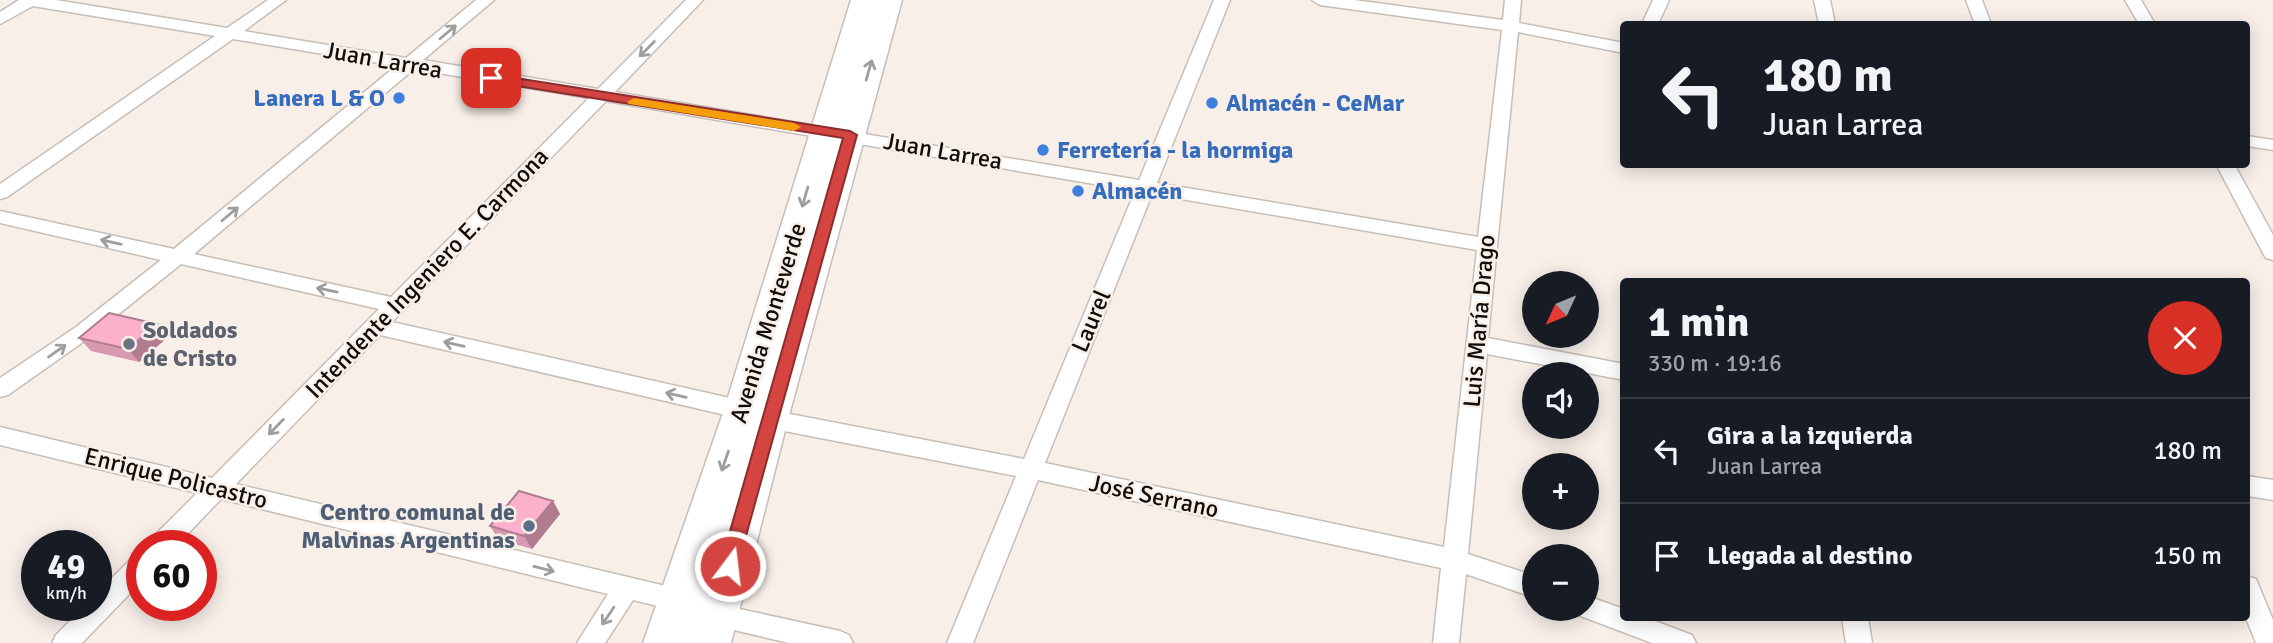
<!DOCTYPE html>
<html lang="es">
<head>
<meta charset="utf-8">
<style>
  :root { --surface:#171b24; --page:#242831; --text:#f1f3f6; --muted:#9ea1a6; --line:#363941 }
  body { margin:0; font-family:Signika,sans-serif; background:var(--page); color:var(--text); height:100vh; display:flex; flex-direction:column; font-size:26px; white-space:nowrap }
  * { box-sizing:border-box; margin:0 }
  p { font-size:23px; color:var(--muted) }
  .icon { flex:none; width:38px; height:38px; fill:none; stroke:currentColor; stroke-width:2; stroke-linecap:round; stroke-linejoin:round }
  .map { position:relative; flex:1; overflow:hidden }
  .details { position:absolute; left:1620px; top:278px; width:630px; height:343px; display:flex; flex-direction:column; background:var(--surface); border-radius:7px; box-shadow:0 4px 18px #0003 }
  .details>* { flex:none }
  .top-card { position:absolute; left:1620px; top:21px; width:630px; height:147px; border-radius:7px; box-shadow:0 4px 18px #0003; background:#171b24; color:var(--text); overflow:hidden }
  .needle { width:46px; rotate:226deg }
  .controls { position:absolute; left:1522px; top:271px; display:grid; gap:14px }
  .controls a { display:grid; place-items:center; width:77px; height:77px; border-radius:50%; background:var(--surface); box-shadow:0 4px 18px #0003; font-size:35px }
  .speed { position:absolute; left:21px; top:530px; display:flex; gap:14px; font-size:35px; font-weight:700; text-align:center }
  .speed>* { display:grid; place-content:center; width:91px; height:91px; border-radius:50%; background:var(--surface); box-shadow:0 4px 18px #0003; line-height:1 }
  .speed small { font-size:18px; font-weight:400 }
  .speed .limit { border:10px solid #d22; background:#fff; color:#111 }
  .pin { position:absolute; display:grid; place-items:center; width:60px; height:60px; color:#fff; margin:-30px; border-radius:14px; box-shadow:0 4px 10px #0006 }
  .me { position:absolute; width:77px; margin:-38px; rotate:15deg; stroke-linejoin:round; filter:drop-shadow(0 0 5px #0008) }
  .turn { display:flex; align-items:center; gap:24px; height:147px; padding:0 28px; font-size:32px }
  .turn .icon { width:91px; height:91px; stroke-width:2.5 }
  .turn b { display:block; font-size:49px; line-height:60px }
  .round { display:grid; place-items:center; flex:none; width:74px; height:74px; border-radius:37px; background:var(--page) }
  .head { display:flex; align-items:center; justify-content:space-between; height:119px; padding:0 28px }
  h1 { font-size:42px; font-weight:700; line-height:52px }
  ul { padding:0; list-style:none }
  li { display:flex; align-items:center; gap:21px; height:105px; padding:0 28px; border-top:2px solid var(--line) }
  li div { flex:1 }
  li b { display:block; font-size:26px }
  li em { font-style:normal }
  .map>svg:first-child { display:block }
</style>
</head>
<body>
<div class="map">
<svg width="2273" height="643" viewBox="0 0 2273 643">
  <rect width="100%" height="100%" fill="#f8efe9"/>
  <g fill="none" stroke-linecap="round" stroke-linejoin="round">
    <!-- minor casing -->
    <g stroke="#c7beb8" stroke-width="3">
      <path id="minor" d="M56,0L227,28L268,0H286L244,31L406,58L476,0H494L423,60L598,89L686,0H703L615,92L1139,180L1214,0H1230L1157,183L1478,237L1502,30L1320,5L1312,0H1354L1503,20L1505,0H1521L1519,23L1624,43V53L1518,32L1488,338L1624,364V380L1487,354L1468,554L1535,576V598L1466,574L1459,643H1433L1441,568L1038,480L973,643H947L1016,476L769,428L761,425L758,419L761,413L769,410L1024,459L1135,191L606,101L392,322L743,401L751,404L754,410L751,416L743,419L380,335L236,484L678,589L687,592L691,600L687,608L678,611L633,600L605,643H577L608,594L221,499L176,546H148L151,539L197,493L0,445V427L212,478L379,309L181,264L90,337L8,395L0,397V378L76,327L161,260L0,223V211L174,249L396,66L233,39L7,197L0,199V184L215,36L33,6L0,24V12L19,0ZM414,69L589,98L391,297L194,254ZM1152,194L1477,250L1444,547L1045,463Z
        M1653,0H1669L1658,24H1642Z
        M1814,0H1830L1835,24H1819Z
        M1966,0H1982L1991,24H1975Z
        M2125,0H2141L2155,24H2139Z
        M2247,136L2273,140V150L2247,146Z
        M2216,164H2234L2273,235V260L2266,258L2263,253Z
        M2247,476L2273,480V500L2247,496Z
        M142,554V581L82,643H52L56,635L85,606H96V594L133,557Z
        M2247,576L2256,579L2273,620V643H2256L2246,618Z
        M1587,596L1624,609V618H1647L1692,635L1696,643H1652L1578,615L1575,609H1587Z
        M717,604L840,631L849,635L853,643H789L717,626L708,623L704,615L708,607Z
        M1842,618H1868L1872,643H1846Z"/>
    </g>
    <!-- primary casing -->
    <g stroke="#c7beb8" stroke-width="3">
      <path id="primary" d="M851,0H902L788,419L731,643H643L724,410Z"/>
    </g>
    <!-- minor -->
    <use href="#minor" fill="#fff" fill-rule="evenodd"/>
    <!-- primary -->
    <use href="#primary" fill="#fff" fill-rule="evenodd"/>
  </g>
  <!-- wall -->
  <path fill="#d898af" d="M168,337L139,362L91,351L79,338Z
    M553,501L560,514L532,549L498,539L490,526Z"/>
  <!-- shaded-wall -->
  <path fill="#b07c8f" d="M157,324L168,337L139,362L128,349Z
    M553,501L560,514L532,549L524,536Z"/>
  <!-- building -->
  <path fill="#fbb1cc" stroke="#b07c8f" stroke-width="2" d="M109,313L157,324L128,349L79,338Z
    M519,491L553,501L524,536L490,526Z"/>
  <!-- one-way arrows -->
  <defs><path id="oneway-shaft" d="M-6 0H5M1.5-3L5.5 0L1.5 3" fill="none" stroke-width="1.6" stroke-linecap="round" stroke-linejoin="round" transform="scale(1.75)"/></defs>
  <g stroke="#9f9e9d">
    <use href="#oneway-shaft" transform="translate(448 32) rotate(-40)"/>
    <use href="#oneway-shaft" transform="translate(647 49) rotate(135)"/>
    <use href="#oneway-shaft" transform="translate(869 70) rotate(-74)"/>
    <use href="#oneway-shaft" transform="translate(805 197) rotate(106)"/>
    <use href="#oneway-shaft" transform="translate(230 214) rotate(-40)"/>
    <use href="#oneway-shaft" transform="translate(111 242) rotate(-167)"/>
    <use href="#oneway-shaft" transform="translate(327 290) rotate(-168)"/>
    <use href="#oneway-shaft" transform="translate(454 344) rotate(-167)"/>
    <use href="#oneway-shaft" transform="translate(57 351) rotate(-35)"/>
    <use href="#oneway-shaft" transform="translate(676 395) rotate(-167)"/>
    <use href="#oneway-shaft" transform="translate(276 427) rotate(134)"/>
    <use href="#oneway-shaft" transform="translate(725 461) rotate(109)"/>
    <use href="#oneway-shaft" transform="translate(544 569) rotate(14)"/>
    <use href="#oneway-shaft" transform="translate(608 616) rotate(124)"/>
  </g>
  <!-- route -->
  <path fill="#d44542" stroke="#8a2d2b" stroke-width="2" d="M491,74L850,131L857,135L736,572L730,574L723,572L720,566L843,138L486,81L484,78Z"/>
  <!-- slow -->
  <path fill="#f59e0b" d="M634,98L794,123L801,127L794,131L629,104L627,102Z"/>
  <!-- markers -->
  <g fill="#3f7fe0" stroke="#f8efe9" stroke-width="2.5">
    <circle cx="399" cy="98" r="7"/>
    <circle cx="1212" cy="103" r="7"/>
    <circle cx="1043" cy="150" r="7"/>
    <circle cx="1078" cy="191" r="7"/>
  </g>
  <circle fill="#6b7280" stroke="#f8efe9" stroke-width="2.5" cx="129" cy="344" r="7"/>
  <circle fill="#5c6f8a" stroke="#f8efe9" stroke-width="2.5" cx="529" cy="526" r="7"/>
  <g text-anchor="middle" stroke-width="5" stroke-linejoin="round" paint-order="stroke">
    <!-- street labels -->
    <g font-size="24" fill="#0f0c0a" stroke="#f8efe9">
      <text transform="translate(383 60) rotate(10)" y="8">Juan Larrea</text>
      <text transform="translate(943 151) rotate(10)" y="8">Juan Larrea</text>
      <text transform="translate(427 273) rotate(-46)" y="8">Intendente Ingeniero E. Carmona</text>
      <text transform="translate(1091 321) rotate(-67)" y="8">Laurel</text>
      <text transform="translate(1479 321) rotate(-85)" y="8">Luis María Drago</text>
      <text transform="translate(768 323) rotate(-73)" y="8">Avenida Monteverde</text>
      <text transform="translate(176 478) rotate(14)" y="8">Enrique Policastro</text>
      <text transform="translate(1154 496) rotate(12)" y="8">José Serrano</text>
    </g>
    <!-- shop labels -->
    <g font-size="24" font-weight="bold" fill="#366cbe" stroke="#f8efe9" text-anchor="start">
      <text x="385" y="106" text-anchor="end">Lanera L &amp; O</text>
      <text x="1226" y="111">Almacén - CeMar</text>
      <text x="1057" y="158">Ferretería - la hormiga</text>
      <text x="1092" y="199">Almacén</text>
    </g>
    <!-- worship labels -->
    <g font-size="24" font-weight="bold" fill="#5b616d" stroke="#f8efe9" text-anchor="start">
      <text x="143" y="338">Soldados<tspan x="143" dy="28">de Cristo</tspan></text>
    </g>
    <!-- service labels -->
    <g font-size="24" font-weight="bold" fill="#4e5e75" stroke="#f8efe9" text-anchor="end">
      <text x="515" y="520">Centro comunal de<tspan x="515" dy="28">Malvinas Argentinas</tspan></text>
    </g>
  </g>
</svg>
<div class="controls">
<a><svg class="needle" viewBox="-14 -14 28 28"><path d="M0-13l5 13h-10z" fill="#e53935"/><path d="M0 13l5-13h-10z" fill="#9ea1a6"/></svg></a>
<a><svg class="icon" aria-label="sound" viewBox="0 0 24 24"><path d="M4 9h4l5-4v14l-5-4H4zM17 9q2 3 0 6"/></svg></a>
<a>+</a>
<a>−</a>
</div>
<div class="speed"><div>49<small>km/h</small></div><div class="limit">60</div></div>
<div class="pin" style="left:491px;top:78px;background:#d93025"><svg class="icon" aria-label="arrive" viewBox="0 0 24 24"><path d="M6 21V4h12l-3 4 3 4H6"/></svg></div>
<svg class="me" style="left:730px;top:566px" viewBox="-20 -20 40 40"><circle r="17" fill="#d44542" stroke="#fff" stroke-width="3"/><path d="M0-11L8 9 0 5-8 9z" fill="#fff"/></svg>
<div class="top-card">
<div class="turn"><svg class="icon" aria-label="left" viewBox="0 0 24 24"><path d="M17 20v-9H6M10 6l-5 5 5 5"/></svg><div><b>180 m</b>Juan Larrea</div></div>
</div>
<section class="details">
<div class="head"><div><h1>1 min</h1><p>330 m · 19:16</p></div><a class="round" style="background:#d93025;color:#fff"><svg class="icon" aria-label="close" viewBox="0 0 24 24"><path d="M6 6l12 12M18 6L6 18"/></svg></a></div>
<ul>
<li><svg class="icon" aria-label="left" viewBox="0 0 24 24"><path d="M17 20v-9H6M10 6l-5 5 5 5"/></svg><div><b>Gira a la izquierda</b><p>Juan Larrea</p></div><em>180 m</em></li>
<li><svg class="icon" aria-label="arrive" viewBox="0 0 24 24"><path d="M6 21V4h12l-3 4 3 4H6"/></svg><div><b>Llegada al destino</b></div><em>150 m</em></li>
</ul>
</section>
</div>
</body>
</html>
